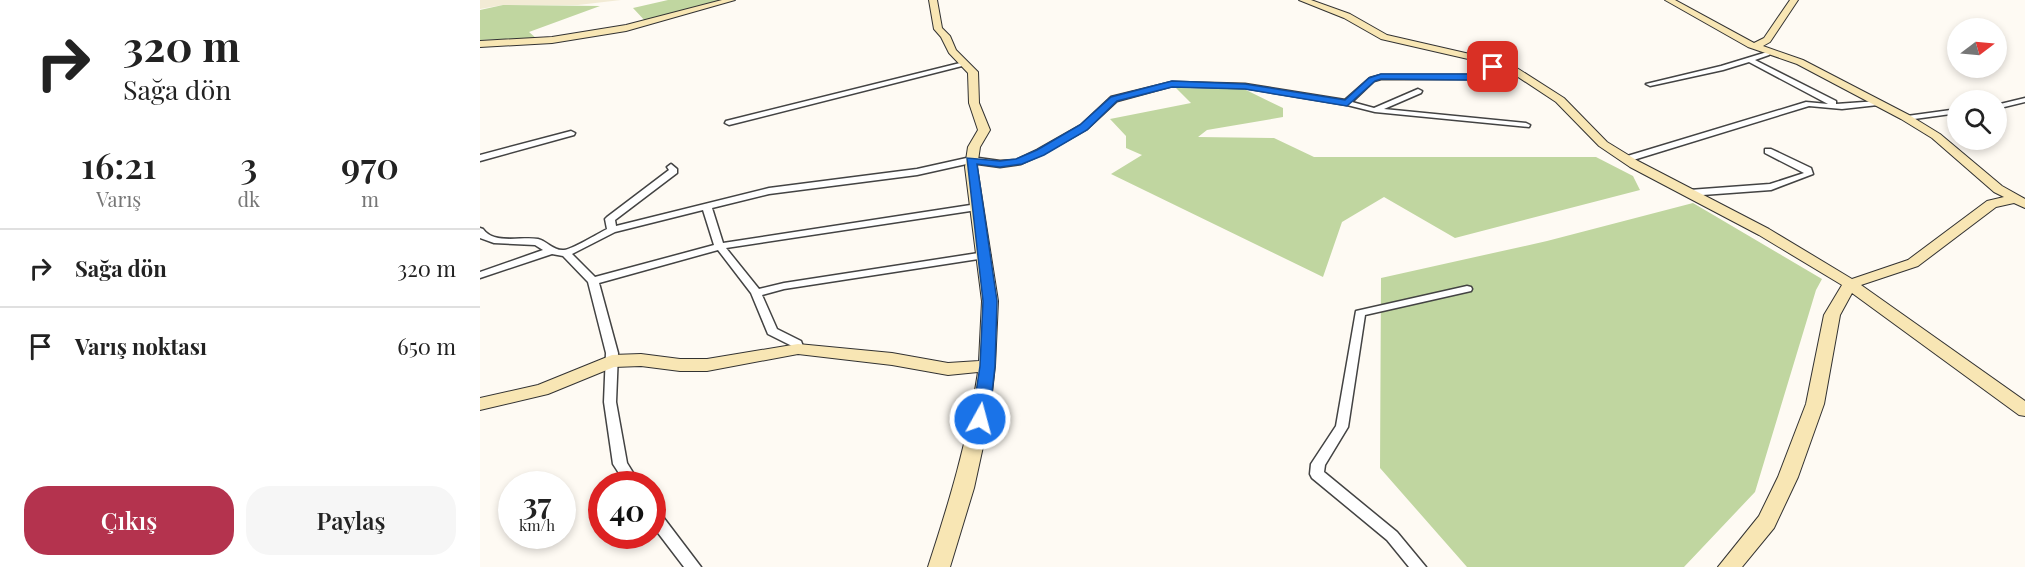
<!DOCTYPE html>
<html lang="tr">
<head>
<meta charset="utf-8">
<style>
  :root { --surface:#fff; --page:#f6f6f6; --text:#222; --muted:#767676; --line:#e0e0e0; --accent:#b4334e }
  body { margin:0; font-family:"Playfair Display",serif; background:var(--page); color:var(--text); height:100vh; display:flex; flex-direction:column; font-size:22px; white-space:nowrap }
  * { box-sizing:border-box; margin:0 }
  p { font-size:20px; color:var(--muted) }
  .icon { flex:none; width:33px; height:33px; fill:none; stroke:currentColor; stroke-width:2; stroke-linecap:round; stroke-linejoin:round }
  .map { position:relative; flex:1; overflow:hidden }
  .side { display:flex; flex-direction:column; background:var(--surface); width:480px }
  .side>* { flex:none }
  .hud { background:#fff; color:var(--text); overflow:hidden }
  .needle { width:39px; rotate:74deg }
  .controls { position:absolute; left:1467px; top:18px; display:grid; gap:12px }
  .controls a { display:grid; place-items:center; width:60px; height:60px; border-radius:50%; background:var(--surface); box-shadow:0 3px 9px #0003; font-size:30px }
  .speed { position:absolute; left:18px; top:471px; display:flex; gap:12px; font-size:30px; font-weight:700; text-align:center }
  .speed>* { display:grid; place-content:center; width:78px; height:78px; border-radius:50%; background:var(--surface); box-shadow:0 3px 9px #0003; line-height:1 }
  .speed small { font-size:15px; font-weight:400 }
  .speed .limit { border:9px solid #d22; background:#fff; color:#111 }
  .pin { position:absolute; display:grid; place-items:center; width:51px; height:51px; color:#fff; margin:-26px; border-radius:12px; box-shadow:0 3px 9px #0006 }
  .me { position:absolute; width:66px; margin:-33px; rotate:7deg; stroke-linejoin:round; filter:drop-shadow(0 0 4px #0008) }
  .turn { display:flex; align-items:center; gap:21px; height:126px; padding:0 24px; font-size:27px }
  .turn .icon { width:78px; height:78px; stroke-width:2.5 }
  .turn b { display:block; font-size:42px; line-height:51px }
  .eta { display:flex; justify-content:space-evenly; align-items:center; height:102px; text-align:center }
  .eta b { font-size:36px; font-weight:600; line-height:42px }
  .primary-button { display:flex; gap:12px; margin-top:auto; padding:12px 24px }
  .primary-button a { flex:1; height:69px; border-radius:24px; background:var(--accent); color:#fff; font-size:24px; font-weight:600; line-height:69px; text-align:center }
  .primary-button a+a { background:var(--page); color:var(--text) }
  ul { padding:0; list-style:none }
  li { display:flex; align-items:center; gap:18px; height:78px; padding:0 24px; border-top:2px solid var(--line) }
  li div { flex:1 }
  li b { display:block; font-size:22px }
  li em { font-style:normal }
  main { display:flex; flex:1; min-height:0 }
  .map>svg:first-child { display:block }
</style>
</head>
<body>
<main>
<section class="side">
<div class="hud">
<div class="turn"><svg class="icon" aria-label="right" viewBox="0 0 24 24"><path d="M7 20v-9h11M14 6l5 5-5 5"/></svg><div><b>320 m</b>Sağa dön</div></div>
</div>
<div class="eta">
<div><b>16:21</b><p>Varış</p></div>
<div><b>3</b><p>dk</p></div>
<div><b>970</b><p>m</p></div>
</div>
<ul>
<li><svg class="icon" aria-label="right" viewBox="0 0 24 24"><path d="M7 20v-9h11M14 6l5 5-5 5"/></svg><div><b>Sağa dön</b></div><em>320 m</em></li>
<li><svg class="icon" aria-label="arrive" viewBox="0 0 24 24"><path d="M6 21V4h12l-3 4 3 4H6"/></svg><div><b>Varış noktası</b></div><em>650 m</em></li>
</ul>
<div class="primary-button"><a>Çıkış</a><a>Paylaş</a></div>
</section>
<div class="map">
<svg width="1545" height="567" viewBox="0 0 1545 567">
  <rect width="100%" height="100%" fill="#fefaf3"/>
  <!-- farmland -->
  <path fill="#f2ebd5" d="M0,0H141L98,5H23L0,9Z"/>
  <!-- forest -->
  <path fill="#c0d6a0" d="M188,0H247L167,23L153,8Z
    M23,5L120,6L49,32L56,38L0,40V10Z
    M696,88L764,89L803,108V117L727,130L718,137L794,138L834,157H1116L1153,176L1160,190L975,238L904,197L862,222L843,277L631,174L662,155L646,148V136L630,119L711,103Z
    M1213,203L1342,279L1336,290L1275,492L1204,567H987L900,468L901,278L1067,241Z"/>
  <g fill="none" stroke-linecap="round" stroke-linejoin="round">
    <!-- street casing -->
    <g stroke="#434343" stroke-width="3">
      <path id="street" d="M1287,52L1290,54L1289,55L1275,60L1356,101V104L1398,101L1402,103L1398,105L1362,109L1329,106L1150,161H1144V157L1326,102L1348,104L1269,62L1243,70L1170,86L1166,84L1241,66Z
        M1022,61L1025,63L1024,64L988,79H901L894,81L872,102L894,108L938,89L942,91L941,93L904,109L1046,123L1050,125L1049,127L895,112L867,105L765,88L692,86L637,101L607,129L563,154L541,164L520,167L491,163L437,175L289,194L232,208L243,243L497,204L502,207L497,210L246,248L279,289L304,283L505,252L510,255L505,258L304,289L282,295L297,329L321,341L324,349L318,353L314,352L312,346L288,334L271,293L238,250L119,283L138,353L136,402L147,463L160,484H146L133,464L124,402L126,353L108,282L83,256L72,254L0,278V272L63,250L55,245L14,243L0,238V228L3,229C14,245 42,236 58,239C67,241 73,251 84,250C93,249 117,234 127,229L125,219L127,217L189,170L187,167L191,164L197,169V173L135,220L136,226L289,188L437,169L491,157L520,161L536,160L557,150L601,125L631,97L692,82L765,84L865,100L890,78L901,75H987ZM223,210L234,245L115,277L92,254L135,232Z
        M484,62L487,64L486,65L249,125L245,123L246,121Z
        M1545,98V102L1516,109V105Z
        M1478,109V113L1427,120L1423,118L1427,116Z
        M91,131L95,133L94,135L0,161V155Z
        M1285,149H1291L1331,168L1333,174L1291,190L1209,196L1205,193L1209,190L1290,184L1324,173L1285,153Z
        M987,286L991,287L992,289L991,291L885,315L868,427L845,465L844,472L917,532L946,567H929L907,540L832,478L830,474L831,464L856,426L876,311Z
        M172,507L177,509L221,567H204L172,525Z"/>
    </g>
    <!-- secondary casing -->
    <g stroke="#323232" stroke-width="2">
      <path id="secondary" d="M242,0H255L146,31L72,43L0,47V41L72,37L146,25Z
        M449,0H457L462,28L470,36L476,50L498,72L499,103L510,130L500,147L497,167L518,301L515,366L509,419L494,488L470,567H448C469,503 488,440 498,372L468,375L412,365L318,354L227,371H200L161,366L134,367L68,394L0,410V398L58,385L132,355L161,354L200,359H227L318,344L412,353L468,363L499,361L502,301L485,167L488,147L498,130L489,103L488,73L469,53L461,37L454,29Z
        M819,0H831L870,14L907,35L1029,63L1084,98L1127,142L1158,161L1289,229L1372,279L1428,260L1507,201L1524,197L1514,192L1452,138L1421,119L1317,64L1268,47L1185,0H1195L1274,43L1284,38L1310,0H1318L1290,42L1283,46L1323,60L1429,115L1460,134L1522,186L1545,199V208L1534,203L1516,207L1438,266L1381,285L1545,401V416L1539,415L1372,293L1360,315L1344,404L1318,477L1294,528L1262,567H1238L1279,516L1298,477L1326,404L1344,315L1362,285L1279,235L1150,167L1119,146L1076,102L1023,67L901,39L864,18Z"/>
    </g>
    <!-- street -->
    <use href="#street" fill="#fff" fill-rule="evenodd"/>
    <!-- secondary -->
    <use href="#secondary" fill="#f8e6b4" fill-rule="evenodd"/>
  </g>
  <!-- route -->
  <path fill="#1a73e8" stroke="#114b97" stroke-width="1.5" d="M1013,64L1018,67L1017,69L988,80L901,79L895,81L867,106L765,89L692,87L637,101L607,130L564,155L542,164L520,167L497,164L517,301L515,366L509,419L506,423H495L492,419L500,366L503,301L487,158L520,161L536,159L557,150L600,125L631,97L692,81L765,84L865,100L889,78L901,74H987Z"/>
</svg>
<div class="controls">
<a><svg class="needle" viewBox="-14 -14 28 28"><path d="M0-13l5 13h-10z" fill="#e53935"/><path d="M0 13l5-13h-10z" fill="#767676"/></svg></a>
<a><svg class="icon" aria-label="search" viewBox="0 0 24 24"><circle cx="10" cy="10" r="6"/><path d="M15 15l6 6"/></svg></a>
</div>
<div class="speed"><div>37<small>km/h</small></div><div class="limit">40</div></div>
<div class="pin" style="left:1013px;top:67px;background:#d93025"><svg class="icon" aria-label="arrive" viewBox="0 0 24 24"><path d="M6 21V4h12l-3 4 3 4H6"/></svg></div>
<svg class="me" style="left:500px;top:419px" viewBox="-20 -20 40 40"><circle r="17" fill="#1a73e8" stroke="#fff" stroke-width="3"/><path d="M0-11L8 9 0 5-8 9z" fill="#fff"/></svg>
</div>
</main>
</body>
</html>
